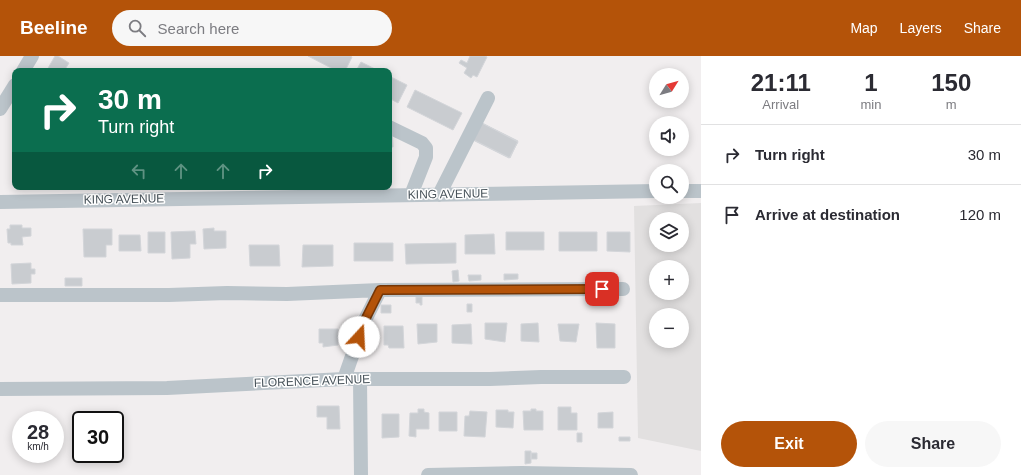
<!DOCTYPE html>
<html lang="en">
<head>
<meta charset="utf-8">
<style>
  :root { --surface:#fff; --page:#f7f7f7; --text:#2b2b33; --muted:#7c7c81; --line:#e1e1e2; --accent:#b45309 }
  body { margin:0; font-family:Helvetica,sans-serif; background:var(--page); color:var(--text); height:100vh; display:flex; flex-direction:column; font-size:15px; white-space:nowrap }
  * { box-sizing:border-box; margin:0 }
  p { font-size:13px; color:var(--muted) }
  .icon { flex:none; width:22px; height:22px; fill:none; stroke:currentColor; stroke-width:2; stroke-linecap:round; stroke-linejoin:round }
  .map { position:relative; flex:1; overflow:hidden }
  .sheet { display:flex; flex-direction:column; background:var(--surface); width:320px }
  .sheet>* { flex:none }
  .top-card { position:absolute; left:12px; top:12px; width:380px; height:122px; border-radius:8px; box-shadow:0 2px 10px #0003; background:#0b6e4f; color:#fff; overflow:hidden }
  .needle { width:26px; rotate:53deg }
  .fabs { position:absolute; left:649px; top:12px; display:grid; gap:8px }
  .fabs a { display:grid; place-items:center; width:40px; height:40px; border-radius:50%; background:var(--surface); box-shadow:0 2px 10px #0003; font-size:20px }
  .speed { position:absolute; left:12px; top:355px; display:flex; gap:8px; font-size:20px; font-weight:700; text-align:center }
  .speed>* { display:grid; place-content:center; width:52px; height:52px; border-radius:50%; background:var(--surface); box-shadow:0 2px 10px #0003; line-height:1 }
  .speed small { font-size:10px; font-weight:400 }
  .speed .limit { border:2px solid #111; border-radius:6px; background:#fff; color:#111 }
  .pin { position:absolute; display:grid; place-items:center; width:34px; height:34px; color:#fff; margin:-17px; border-radius:8px; box-shadow:0 2px 6px #0006 }
  .me { position:absolute; width:44px; margin:-22px; rotate:20deg; stroke-linejoin:round; filter:drop-shadow(0 0 3px #0008) }
  .turn { display:flex; align-items:center; gap:14px; height:84px; padding:0 20px; font-size:18px }
  .turn .icon { width:52px; height:52px; stroke-width:2.5 }
  .turn b { display:block; font-size:28px; line-height:34px }
  .lanes { display:flex; align-items:center; height:38px; padding:0 20px; background:#0003; justify-content:center; gap:20px; direction:ltr }
  .lanes .off { opacity:.35 }
  .eta { display:flex; justify-content:space-evenly; align-items:center; height:68px; text-align:center }
  .eta b { font-size:24px; font-weight:700; line-height:28px }
  .cta { display:flex; gap:8px; margin-top:auto; padding:8px 20px }
  .cta a { flex:1; height:46px; border-radius:24px; background:var(--accent); color:#fff; font-size:16px; font-weight:700; line-height:46px; text-align:center }
  .cta a+a { background:var(--page); color:var(--text) }
  ul { padding:0; list-style:none }
  li { display:flex; align-items:center; gap:12px; height:60px; padding:0 20px; border-top:1px solid var(--line) }
  li div { flex:1 }
  li b { display:block; font-size:15px }
  li em { font-style:normal }
  header { display:flex; align-items:center; gap:24px; box-sizing:border-box; height:56px; padding:0 20px; background:var(--accent); color:#fff }
  header strong { font-size:19px }
  nav { display:flex; gap:22px; margin-inline-start:auto; font-size:14px }
  .search { width:280px; height:36px; background:var(--page); display:flex; align-items:center; gap:10px; box-sizing:border-box; padding:0 14px; border-radius:22px; color:var(--muted); font-size:15px }
  main { display:flex; flex:1; min-height:0 }
  .map>svg:first-child { display:block }
</style>
</head>
<body>
<header>
<strong>Beeline</strong>
<div class="search"><svg class="icon" aria-label="search" viewBox="0 0 24 24"><circle cx="10" cy="10" r="6"/><path d="M15 15l6 6"/></svg>Search here</div>
<nav><a>Map</a><a>Layers</a><a>Share</a></nav>
</header>
<main>
<div class="map">
<svg width="701" height="419" viewBox="0 0 701 419">
  <rect width="100%" height="100%" fill="#f1eeef"/>
  <!-- education -->
  <path fill="#e2e0e0" fill-rule="evenodd" d="M701,147V395L638,382L634,150ZM656,163H682V189H656ZM656,211H682V237H656ZM656,259H682V285H656Z"/>
  <!-- building -->
  <path fill="#c9ccd0" stroke="#d3d5d9" d="M55,0H58L69,7L64,15L47,14Z
    M308,0H350L352,1L345,15H337Z
    M470,0H485L487,1L477,21L473,19L471,22L464,17L467,12L459,7L461,4L467,7Z
    M361,6L379,15H356Z
    M389,20L407,29L398,47L389,42Z
    M415,34L462,57L453,74L407,51Z
    M482,67L518,86L509,102L473,84Z
    M482,67L518,85L510,102L474,84Z
    M389,73H392L393,91H389Z
    M10,169H22V172H31V180L22,181L23,189H11V187H8L7,173H10Z
    M214,172V175H226V192L204,193L203,173Z
    M83,173H112V189H106V201H84Z
    M195,175L196,188H190V202L172,203L171,176Z
    M148,176H165V197H148Z
    M506,176H544V194H506Z
    M559,176H597V195H559Z
    M607,176H630V196L607,195Z
    M494,178L495,198H465V179Z
    M119,179H140L141,195H119Z
    M354,187H393V205H354Z
    M456,187V207L406,208L405,188Z
    M249,189H279L280,210H250Z
    M303,189H333V210L302,211Z
    M31,207V213H35V218H31V227L12,228L11,208Z
    M458,214L459,225L453,226L452,215Z
    M504,218H518V223L504,224Z
    M468,219H481V224L469,225Z
    M65,222H82V230H65Z
    M416,241H422V249H420V247H416Z
    M467,248H472V256H467Z
    M381,249H391V257H381Z
    M485,267H507L505,286L485,283Z
    M538,267L539,286L521,285V268Z
    M596,267L615,268V292H597Z
    M417,268H437V286L418,288Z
    M471,268L472,288L452,287V269Z
    M558,268H579L576,286L560,285Z
    M384,270H403L404,292H389L388,289H384Z
    M319,273H338V289L323,291V287H319Z
    M317,350H339L340,373H327V361H317Z
    M558,351H571V357H577V374H558Z
    M418,353H424V356L429,357V373H416V381L409,380L410,357H418Z
    M531,353H536V355H543V374H524L523,355H531Z
    M496,354H508V356H514L513,372L496,371Z
    M470,355L487,356L485,381L464,380L465,360H469Z
    M439,356H457V375H439Z
    M613,356V372H598V357Z
    M382,358H399V381L382,382Z
    M577,377H582V386H577Z
    M619,381H630V385H619Z
    M525,395H531V407L525,408Z
    M531,397H537V403H531Z"/>
  <g fill="none" stroke-linecap="round" stroke-linejoin="round">
    <!-- minor -->
    <path stroke="#bbc4ca" stroke-width="14" d="M23,15L32,0
      M0,53L15,29
      M389,71L422,87L426,92V101L411,139
      M682,135H701
      M439,139L488,42
      M0,146L656,135
      M0,239H169L227,237L287,238L380,234L623,233
      M344,323L364,266L380,234
      M360,323L361,419
      M0,333L167,332L344,323H490L541,321H624
      M428,419L522,417L631,419"/>
  </g>
  <g fill="none" stroke-linecap="round" stroke-linejoin="round">
    <!-- route casing -->
    <g stroke="#753606" stroke-width="10">
      <path id="route" d="M359,281L364,266L380,234L602,233"/>
    </g>
    <!-- route -->
    <use href="#route" stroke="#b45309" stroke-width="7"/>
  </g>
  <g text-anchor="middle" stroke-width="3" stroke-linejoin="round" paint-order="stroke">
    <!-- street labels -->
    <g font-size="12" fill="#48535a" stroke="#fff">
      <text transform="translate(448 138) rotate(-1)" y="4">KING AVENUE</text>
      <text transform="translate(124 143) rotate(-1)" y="4">KING AVENUE</text>
      <text transform="translate(312 325) rotate(-2)" y="4">FLORENCE AVENUE</text>
    </g>
  </g>
</svg>
<div class="fabs">
<a><svg class="needle" viewBox="-14 -14 28 28"><path d="M0-13l5 13h-10z" fill="#e53935"/><path d="M0 13l5-13h-10z" fill="#7c7c81"/></svg></a>
<a><svg class="icon" aria-label="sound" viewBox="0 0 24 24"><path d="M4 9h4l5-4v14l-5-4H4zM17 9q2 3 0 6"/></svg></a>
<a><svg class="icon" aria-label="search" viewBox="0 0 24 24"><circle cx="10" cy="10" r="6"/><path d="M15 15l6 6"/></svg></a>
<a><svg class="icon" aria-label="layers" viewBox="0 0 24 24"><path d="M12 4l9 5-9 5-9-5zM3 14l9 5 9-5"/></svg></a>
<a>+</a>
<a>−</a>
</div>
<div class="speed"><div>28<small>km/h</small></div><div class="limit">30</div></div>
<div class="pin" style="left:602px;top:233px;background:#d93025"><svg class="icon" aria-label="arrive" viewBox="0 0 24 24"><path d="M6 21V4h12l-3 4 3 4H6"/></svg></div>
<svg class="me" style="left:359px;top:281px" viewBox="-20 -20 40 40"><circle r="19" fill="#fff"/><path d="M0-13L10 11 0 6-10 11z" fill="#b45309"/></svg>
<div class="top-card">
<div class="turn"><svg class="icon" aria-label="right" viewBox="0 0 24 24"><path d="M7 20v-9h11M14 6l5 5-5 5"/></svg><div><b>30 m</b>Turn right</div></div>
<div class="lanes"><svg class="icon off" aria-label="left" viewBox="0 0 24 24"><path d="M17 20v-9H6M10 6l-5 5 5 5"/></svg><svg class="icon off" aria-label="ahead" viewBox="0 0 24 24"><path d="M12 20V5M6 11l6-6 6 6"/></svg><svg class="icon off" aria-label="ahead" viewBox="0 0 24 24"><path d="M12 20V5M6 11l6-6 6 6"/></svg><svg class="icon" aria-label="right" viewBox="0 0 24 24"><path d="M7 20v-9h11M14 6l5 5-5 5"/></svg></div>
</div>
</div>
<section class="sheet">
<div class="eta">
<div><b>21:11</b><p>Arrival</p></div>
<div><b>1</b><p>min</p></div>
<div><b>150</b><p>m</p></div>
</div>
<ul>
<li><svg class="icon" aria-label="right" viewBox="0 0 24 24"><path d="M7 20v-9h11M14 6l5 5-5 5"/></svg><div><b>Turn right</b></div><em>30 m</em></li>
<li><svg class="icon" aria-label="arrive" viewBox="0 0 24 24"><path d="M6 21V4h12l-3 4 3 4H6"/></svg><div><b>Arrive at destination</b></div><em>120 m</em></li>
</ul>
<div class="cta"><a>Exit</a><a>Share</a></div>
</section>
</main>
</body>
</html>
